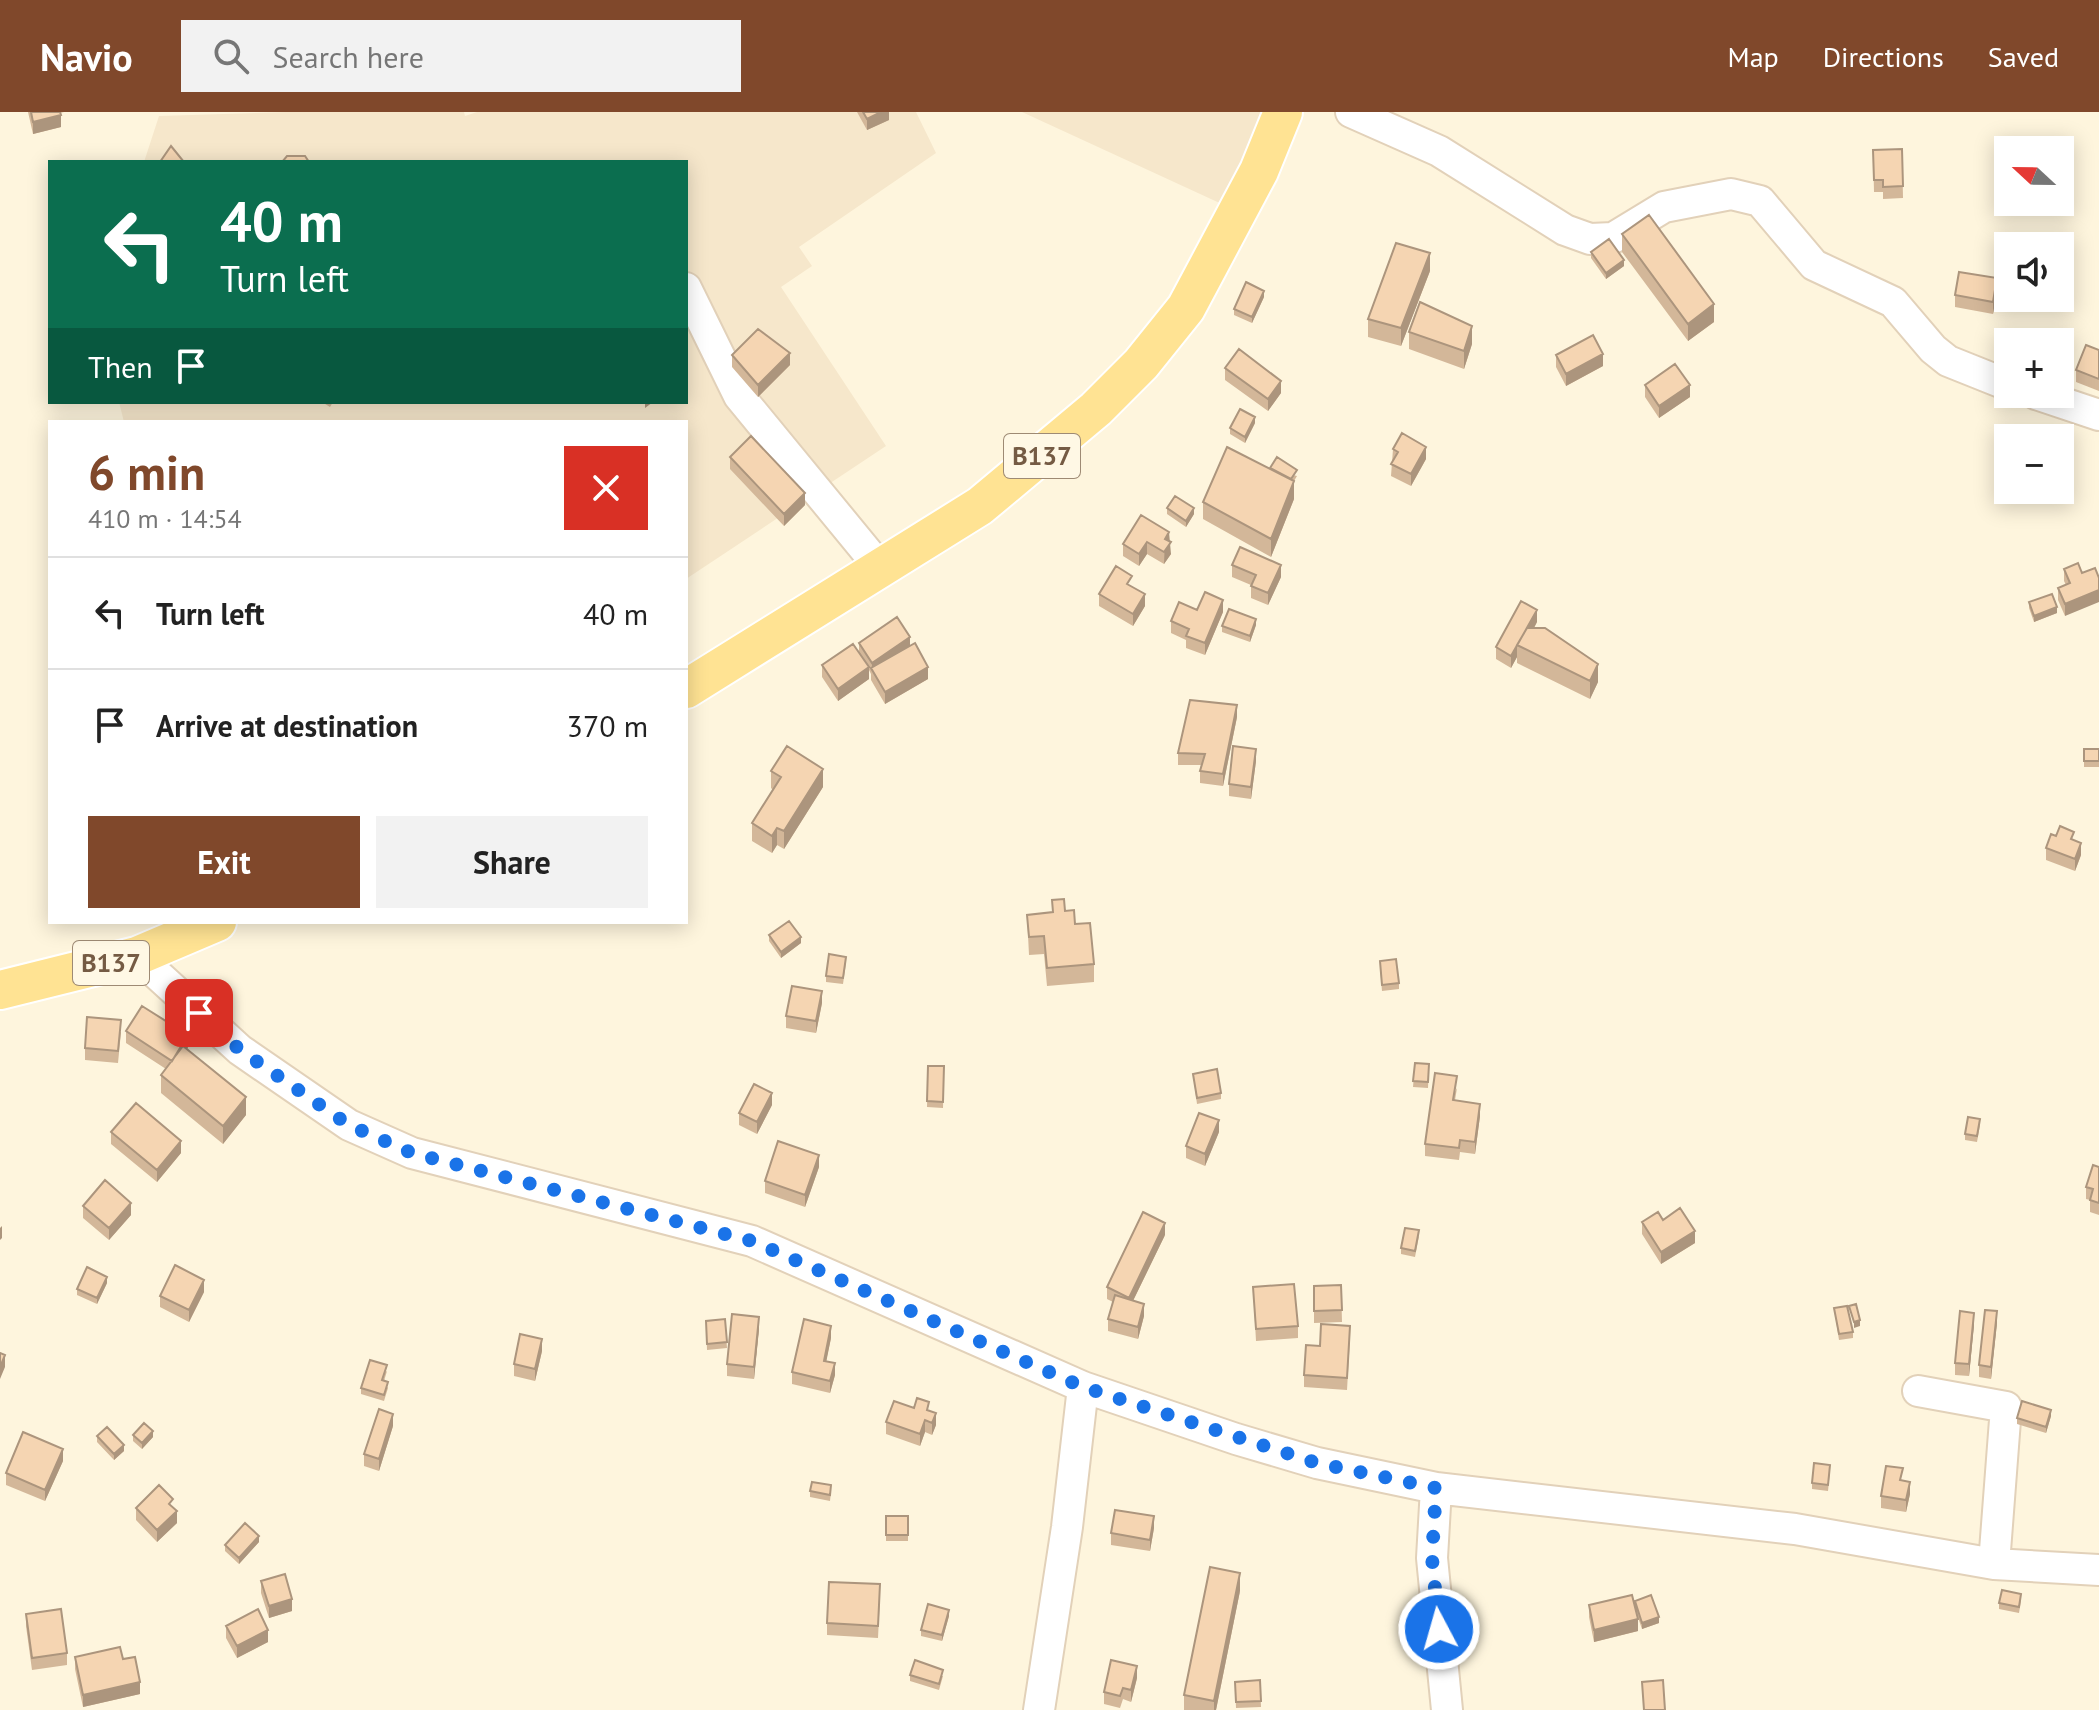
<!DOCTYPE html>
<html lang="en">
<head>
<meta charset="utf-8">
<style>
  :root { --surface:#fff; --page:#f2f2f2; --text:#222; --muted:#767676; --line:#e0e0e0; --accent:#80482b }
  body { margin:0; font-family:"PT Sans",sans-serif; background:var(--page); color:var(--text); height:100vh; display:flex; flex-direction:column; font-size:30px; white-space:nowrap }
  * { box-sizing:border-box; margin:0 }
  p { font-size:26px; color:var(--muted) }
  .icon { flex:none; width:44px; height:44px; fill:none; stroke:currentColor; stroke-width:2; stroke-linecap:round; stroke-linejoin:round }
  .map { position:relative; flex:1; overflow:hidden }
  .sheet { position:absolute; left:48px; top:308px; width:640px; height:504px; display:flex; flex-direction:column; background:var(--surface); border-radius:0px; box-shadow:0 4px 20px #0003 }
  .sheet>* { flex:none }
  .banner { position:absolute; left:48px; top:48px; width:640px; height:244px; border-radius:0px; box-shadow:0 4px 20px #0003; background:#0b6e4f; color:#fff; overflow:hidden }
  .needle { width:52px; rotate:292deg }
  .tools { position:absolute; left:1994px; top:24px; display:grid; gap:16px }
  .tools a { display:grid; place-items:center; width:80px; height:80px; border-radius:0px; background:var(--surface); box-shadow:0 4px 20px #0003; font-size:40px }
  .pin { position:absolute; display:grid; place-items:center; width:68px; height:68px; color:#fff; margin:-34px; border-radius:16px; box-shadow:0 4px 12px #0006 }
  .me { position:absolute; width:88px; margin:-44px; rotate:354deg; stroke-linejoin:round; filter:drop-shadow(0 0 6px #0008) }
  .turn { display:flex; align-items:center; gap:28px; height:168px; padding:0 40px; font-size:36px }
  .turn .icon { width:104px; height:104px; stroke-width:2.5 }
  .turn b { display:block; font-size:56px; line-height:68px }
  .then { display:flex; align-items:center; height:76px; padding:0 40px; background:#0003; gap:16px; font-size:30px }
  .round { display:grid; place-items:center; flex:none; width:84px; height:84px; border-radius:0px; background:var(--page) }
  .head { display:flex; align-items:center; justify-content:space-between; height:136px; padding:0 40px }
  h1 { font-size:48px; font-weight:700; line-height:60px; color:var(--accent) }
  .cta { display:flex; gap:16px; margin-top:auto; padding:16px 40px }
  .cta a { flex:1; height:92px; border-radius:0px; background:var(--accent); color:#fff; font-size:32px; font-weight:700; line-height:92px; text-align:center }
  .cta a+a { background:var(--page); color:var(--text) }
  ul { padding:0; list-style:none }
  li { display:flex; align-items:center; gap:24px; height:112px; padding:0 40px; border-top:2px solid var(--line) }
  li div { flex:1 }
  li b { display:block; font-size:30px }
  li em { font-style:normal }
  header { display:flex; align-items:center; gap:48px; box-sizing:border-box; height:112px; padding:0 40px; background:var(--accent); color:#fff }
  header strong { font-size:38px }
  nav { display:flex; gap:44px; margin-inline-start:auto; font-size:28px }
  .search { width:560px; height:72px; background:var(--page); display:flex; align-items:center; gap:20px; box-sizing:border-box; padding:0 28px; border-radius:0px; color:var(--muted); font-size:30px }
  .map>svg:first-child { display:block }
</style>
</head>
<body>
<header>
<strong>Navio</strong>
<div class="search"><svg class="icon" aria-label="search" viewBox="0 0 24 24"><circle cx="10" cy="10" r="6"/><path d="M15 15l6 6"/></svg>Search here</div>
<nav><a>Map</a><a>Directions</a><a>Saved</a></nav>
</header>
<div class="map">
<svg width="2099" height="1598" viewBox="0 0 2099 1598">
  <rect width="100%" height="100%" fill="#fef5dd"/>
  <!-- residential -->
  <path fill="#f6e7cb" d="M286,0H464L465,4L477,0H916L936,41L799,135L812,154L781,175L886,334L686,467V310H124L119,290H686V50H144L159,4Z
    M1022,0H1267L1237,99Z"/>
  <g fill="none" stroke-linecap="round" stroke-linejoin="round">
    <!-- minor casing -->
    <g stroke="#e2d1b9" stroke-width="34">
      <path id="minor" d="M1351,0L1439,39L1565,118L1590,127L1613,126L1664,95L1731,82L1760,89L1814,153L1893,190L1933,237L1948,249L2008,273
        M686,176L739,284L882,458
        M2036,282L2099,303
        M137,844L240,938L349,1013L412,1041L752,1129L1083,1275L1236,1327L1317,1351L1436,1376L1795,1417L1994,1452L2099,1458
        M1918,1279L2006,1295L1994,1452
        M1436,1376L1432,1446L1447,1598
        M1039,1598L1067,1415L1083,1275"/>
    </g>
    <!-- major casing -->
    <g stroke="#fff" stroke-width="42">
      <path id="major" d="M686,577L980,394L1096,297L1141,252L1186,196L1259,59L1283,0
        M0,878L137,844L217,810"/>
    </g>
    <!-- minor -->
    <use href="#minor" stroke="#fff" stroke-width="30"/>
    <!-- major -->
    <use href="#major" stroke="#ffe393" stroke-width="38"/>
  </g>
  <!-- wall -->
  <path fill="#d3b799" d="M28,0H64L60,1L61,15L33,22Z
    M857,0H889V8L867,18Z
    M1902,37L1903,86L1883,87V80H1874L1873,38Z
    M1622,122L1714,210L1688,229L1622,140Z
    M1591,140L1624,154L1606,167L1591,146Z
    M1430,159L1401,234L1368,225V207Z
    M1997,178L1993,202L1955,195V183Z
    M1264,185L1252,211L1234,203V197Z
    M1409,220L1472,232L1464,257L1409,237Z
    M2099,238V279L2076,270V258Z
    M732,243L790,253L758,285L732,255Z
    M1556,243L1603,254L1566,274L1556,255Z
    M1225,256L1281,281L1268,299L1225,268Z
    M1645,273L1690,285L1659,306L1645,285Z
    M322,290H333L330,295Z
    M1255,311L1245,331L1230,322V316Z
    M1393,337L1426,347L1411,374L1391,364Z
    M730,345L805,393L784,414L730,357Z
    M1270,357L1297,364L1294,369V387L1271,445L1203,407V390Z
    M1167,396L1194,402L1186,415L1167,402Z
    M1141,403L1171,442L1164,452L1147,442L1139,454L1123,444V432Z
    M1232,453L1281,465L1268,493L1251,486V473L1232,465Z
    M2064,457L2082,461L2065,504L2058,488V476L2066,473L2064,469Z
    M1132,475L1145,494L1133,514L1099,494V482Z
    M2029,490L2057,501L2034,510L2029,496Z
    M1197,498L1223,500L1205,543L1186,536V528L1171,521V509Z
    M1537,510L1534,516L1598,570L1590,587L1517,551V545L1511,556L1496,547V535Z
    M1256,513L1250,530L1222,520V514Z
    M859,531L910,534L928,567L885,592L871,568V562L869,558V567L838,589L822,565V553L859,540Z
    M1237,605L1223,674L1200,671V659L1201,653H1178V641Z
    M2084,637H2099V655H2084Z
    M1256,649L1251,687L1229,684V672Z
    M771,659L823,675L784,737L777,733L772,741L752,729V711L773,678L771,676Z
    M2074,729L2081,743L2075,759L2046,748V736Z
    M1052,788L1065,799L1075,812L1094,852V870L1047,874L1044,842L1029,843L1027,803L1052,800Z
    M769,823L801,831L781,846L769,829Z
    M846,851L843,872L826,870V864Z
    M1380,855L1399,871V877L1382,879Z
    M822,891L816,921L786,916V904Z
    M126,919L188,935L187,938L246,1003L223,1032L161,981V963L166,957L126,931Z
    M121,920L118,951L85,948V936Z
    M1415,951L1429,952L1428,976L1413,975Z
    M928,954H944L943,996L927,995Z
    M1193,962L1221,981V987L1197,992Z
    M1457,976L1455,988L1480,1004L1475,1042L1460,1040L1459,1048L1425,1044V1032Z
    M772,993L757,1022L739,1013V1001Z
    M1980,1013L1977,1030L1965,1028V1022Z
    M111,1020L181,1041L157,1070L111,1032Z
    M1219,1020L1205,1054L1186,1046V1034Z
    M819,1055L805,1095L765,1081V1069Z
    M2099,1055V1103L2090,1100V1088L2086,1087V1075Z
    M83,1094L131,1103L109,1128L83,1106Z
    M1663,1108L1695,1131L1661,1152L1642,1122V1110Z
    M1165,1123L1133,1189L1144,1204L1138,1227L1108,1219V1207L1113,1190L1107,1187V1175Z
    M1419,1124L1415,1145L1401,1142V1136Z
    M107,1171L97,1192L77,1183V1177Z
    M1341,1173L1342,1210L1314,1211V1174Z
    M1253,1175L1298,1214V1226L1256,1229Z
    M204,1180L189,1210L160,1195V1184Z
    M1834,1196L1853,1220V1226L1839,1228Z
    M725,1207L727,1236L707,1238L706,1209Z
    M1997,1211L1991,1267L1979,1265V1253Z
    M1974,1213L1969,1264L1955,1263V1251Z
    M759,1217L754,1267L727,1264V1252Z
    M831,1226L826,1249L835,1263L830,1281L792,1272V1260Z
    M1350,1226L1347,1278L1304,1275V1263L1320,1234Z
    M542,1239L535,1269L514,1264V1252Z
    M387,1259L384,1269L388,1276L384,1289L361,1282V1276Z
    M914,1296L929,1299L936,1313L932,1323L925,1320L920,1334L886,1322V1310Z
    M2051,1304L2046,1321L2017,1312V1306Z
    M393,1314L379,1359L364,1354V1342Z
    M133,1323L153,1325L142,1337L133,1329Z
    M97,1324L124,1339L114,1348L97,1330Z
    M63,1349L45,1389L6,1373V1361Z
    M1830,1359L1828,1379L1812,1377V1371Z
    M1903,1368L1910,1382L1906,1400L1881,1396V1384Z
    M810,1379H831L830,1389L810,1385Z
    M136,1396H173L177,1411L157,1430L136,1408Z
    M886,1404H908V1429H886Z
    M1154,1416L1150,1439L1111,1433V1421Z
    M259,1430L239,1452L225,1439V1433Z
    M261,1469L292,1499L269,1506L261,1481Z
    M1240,1479L1216,1598H1184V1583Z
    M880,1484L878,1526L827,1523V1511Z
    M2021,1488L2019,1501L1999,1497V1491Z
    M1635,1489L1659,1511L1642,1517L1635,1497L1638,1519L1594,1530L1589,1505V1493L1635,1495Z
    M26,1502L67,1541V1553L32,1558L26,1514Z
    M949,1504L942,1529L921,1524V1518Z
    M226,1514L268,1530L237,1546L226,1526Z
    M75,1545L123,1547L140,1582L83,1595L75,1557Z
    M910,1563L943,1564L939,1578L910,1569Z
    M1137,1566L1131,1590L1123,1587L1120,1596L1104,1592V1580Z
    M1260,1568L1261,1595L1236,1596L1235,1570Z"/>
  <!-- shaded-wall -->
  <path fill="#ac957d" d="M881,0H889V8L867,18V7Z
    M61,3V15L33,22V10Z
    M1430,141V159L1401,234V216Z
    M1624,148V154L1606,167V161Z
    M1997,166V178L1993,202V190Z
    M1264,179V185L1252,211V205Z
    M1714,192V210L1688,229V212Z
    M1472,214V232L1464,257V239Z
    M790,241V253L758,285V273Z
    M1603,242V254L1566,274V262Z
    M1281,269V281L1268,299V287Z
    M1690,273V285L1659,306V294Z
    M645,290H653L645,296Z
    M1255,305V311L1245,331V325Z
    M1426,335V347L1411,374V362Z
    M1294,369V387L1271,445V427Z
    M805,381V393L784,414V402Z
    M1194,396V402L1186,415V409Z
    M1169,420L1171,442L1164,452L1165,427Z
    M1147,430V442L1139,454V442Z
    M1281,453V465L1268,493V481Z
    M2099,478V490L2065,504V492Z
    M1145,482V494L1133,514V502Z
    M1223,488V500L1205,543V531Z
    M2057,495V501L2034,510V504Z
    M1537,498V510L1523,536L1518,533Z
    M1256,507V513L1250,530V524Z
    M910,525V537L872,557V551Z
    M1517,533V545L1511,556V544Z
    M1598,552V570L1590,587V569Z
    M869,555V567L838,589V577Z
    M928,555V567L885,592V580Z
    M1237,593V605L1223,674V662Z
    M1256,637V649L1251,687V675Z
    M823,657V675L784,737V719Z
    M777,716V733L772,741V724Z
    M2081,731V743L2075,759V747Z
    M801,825V831L781,846V840Z
    M822,879V891L816,921V909Z
    M188,923V935L172,961V949Z
    M772,981V993L757,1022V1010Z
    M246,985V1003L223,1032V1014Z
    M1480,992V1004L1475,1042V1030Z
    M1219,1008V1020L1205,1054V1042Z
    M181,1029V1041L157,1070V1058Z
    M819,1043V1055L805,1095V1083Z
    M131,1091V1103L109,1128V1116Z
    M1165,1111V1123L1129,1197V1186Z
    M2,1114V1126L0,1128V1116Z
    M1695,1119V1131L1661,1152V1140Z
    M107,1165V1171L97,1192V1186Z
    M204,1168V1180L189,1210V1198Z
    M1144,1192V1204L1138,1227V1215Z
    M1997,1199V1211L1991,1267V1255Z
    M1974,1201V1213L1969,1264V1252Z
    M759,1205V1217L754,1267V1255Z
    M1860,1208V1214L1854,1216V1210Z
    M831,1214V1226L824,1261V1249Z
    M542,1227V1239L535,1269V1257Z
    M5,1243V1255L0,1267V1255Z
    M835,1251V1263L830,1281V1269Z
    M2051,1298V1304L2046,1321V1315Z
    M936,1301V1313L932,1323V1311Z
    M393,1302V1314L379,1359V1347Z
    M925,1308V1320L920,1334V1322Z
    M153,1319V1325L142,1337V1331Z
    M124,1333V1339L114,1348V1342Z
    M63,1337V1349L45,1389V1378Z
    M1910,1370V1382L1906,1400V1388Z
    M177,1399V1411L157,1430V1418Z
    M1154,1404V1416L1150,1439V1428Z
    M259,1424V1430L239,1452V1446Z
    M1240,1461V1479L1216,1598H1214V1589Z
    M292,1487V1499L269,1506V1494Z
    M949,1498V1504L942,1529V1523Z
    M1659,1505V1511L1642,1517V1511Z
    M1638,1507V1519L1594,1530V1518Z
    M268,1518V1530L237,1546V1534Z
    M1137,1554V1566L1131,1590V1578Z
    M140,1570V1582L83,1595V1583Z"/>
  <!-- building -->
  <path fill="#f5d5b2" stroke="#ac957d" stroke-width="2" d="M31,0H60L61,3L33,10Z
    M863,0H881L867,7Z
    M171,34L184,50H160Z
    M1902,37L1903,74L1883,75V68H1874L1873,38Z
    M287,44H305L309,50H282Z
    M1649,103L1714,192L1688,212L1622,122Z
    M1609,127L1624,148L1606,161L1591,140Z
    M1396,131L1430,141L1401,216L1368,207Z
    M1959,160L1997,166L1993,190L1955,183Z
    M1246,170L1264,179L1252,205L1234,197Z
    M1420,190L1472,214L1464,239L1409,220Z
    M758,217L790,241L758,273L732,243Z
    M1593,223L1603,242L1566,262L1556,243Z
    M2086,233L2099,238V267L2076,258Z
    M1239,237L1281,269L1268,287L1225,256Z
    M1675,252L1690,273L1659,294L1645,273Z
    M1240,297L1255,305L1245,325L1230,316Z
    M1402,321L1426,335L1411,362L1391,352L1398,340L1393,337Z
    M751,324L805,381L784,402L730,345Z
    M1227,335L1294,369L1271,427L1203,390Z
    M1277,345L1297,358L1291,367L1270,356Z
    M1175,384L1194,396L1186,409L1167,396Z
    M1141,403L1169,420L1165,427L1171,430L1164,440L1147,430L1139,442L1123,432Z
    M1240,435L1281,453L1268,481L1251,474L1256,463L1232,453Z
    M2078,451L2082,461L2095,456L2099,466V478L2065,492L2058,476L2070,471L2064,457Z
    M1116,454L1132,464L1127,472L1145,482L1133,502L1099,482Z
    M1205,480L1223,488L1205,531L1186,524L1189,517L1171,509L1179,490L1197,498Z
    M2052,482L2057,495L2034,504L2029,490Z
    M1521,489L1537,498L1511,544L1496,535Z
    M1229,497L1256,507L1250,524L1222,514Z
    M897,505L910,525L872,551L859,531Z
    M1527,516H1545L1598,552L1590,569L1517,533Z
    M915,531L928,555L885,580L871,556Z
    M853,532L869,555L838,577L822,553Z
    M1190,588L1237,593L1223,662L1200,659L1205,642L1178,641Z
    M787,634L823,657L784,719L777,716L772,724L752,711L781,665L771,659Z
    M1233,634L1256,637L1251,675L1229,672Z
    M2084,637H2099V649H2084Z
    M2060,714L2074,720L2071,727L2081,731L2075,747L2046,736L2051,722L2056,724Z
    M1064,787L1065,799L1074,798L1075,812L1090,811L1094,852L1047,856L1044,824L1029,825L1027,803L1053,800L1052,788Z
    M789,809L801,825L781,840L769,823Z
    M829,842L846,845L843,866L826,864Z
    M1396,847L1399,871L1382,873L1380,849Z
    M792,874L822,879L816,909L786,904Z
    M142,894L188,923L172,949L126,919Z
    M87,905L121,908L118,939L85,936Z
    M183,934L246,985L223,1014L161,963Z
    M1415,951L1429,952L1428,970L1413,969Z
    M928,954H944L943,990L927,989Z
    M1217,957L1221,981L1197,986L1193,962Z
    M1435,961L1457,964L1453,988L1480,992L1475,1030L1460,1028L1459,1036L1425,1032Z
    M754,972L772,981L757,1010L739,1001Z
    M136,991L181,1029L157,1058L111,1020Z
    M1199,1001L1219,1008L1205,1042L1186,1034Z
    M1968,1005L1980,1007L1977,1024L1965,1022Z
    M778,1029L819,1043L805,1083L765,1069Z
    M2093,1053L2099,1055V1091L2090,1088L2093,1077L2086,1075Z
    M105,1068L131,1091L109,1116L83,1094Z
    M1680,1096L1695,1119L1661,1140L1642,1110L1658,1100L1663,1108Z
    M1143,1100L1165,1111L1129,1186L1107,1175Z
    M1405,1116L1419,1118L1415,1139L1401,1136Z
    M175,1153L204,1168L189,1198L160,1184Z
    M87,1155L107,1165L97,1186L77,1177Z
    M1294,1172L1298,1214L1256,1217L1253,1175Z
    M1341,1173L1342,1198L1314,1199V1174Z
    M1115,1183L1144,1192L1138,1215L1108,1207Z
    M1856,1192L1860,1208L1854,1210L1849,1194Z
    M1847,1194L1853,1220L1839,1222L1834,1196Z
    M1985,1198L1997,1199L1991,1255L1979,1253Z
    M1960,1199L1974,1201L1969,1252L1955,1251Z
    M732,1202L759,1205L754,1255L727,1252Z
    M725,1207L727,1230L707,1232L706,1209Z
    M804,1207L831,1214L824,1249L835,1251L830,1269L792,1260Z
    M1321,1212L1350,1214L1347,1266L1304,1263L1306,1233L1320,1234Z
    M520,1222L542,1227L535,1257L514,1252Z
    M0,1241L5,1243L0,1255Z
    M370,1248L387,1253L382,1268L388,1270L384,1283L361,1276Z
    M917,1286L929,1290L927,1298L936,1301L932,1311L925,1308L920,1322L886,1310L894,1289L914,1296Z
    M2022,1289L2051,1298L2046,1315L2017,1306Z
    M379,1297L393,1302L379,1347L364,1342Z
    M144,1311L153,1319L142,1331L133,1323Z
    M107,1315L124,1333L114,1342L97,1324Z
    M23,1320L63,1337L45,1378L6,1361Z
    M1814,1351L1830,1353L1828,1373L1812,1371Z
    M1886,1354L1903,1356L1900,1368L1910,1370L1906,1388L1881,1384Z
    M812,1370L831,1373L830,1383L810,1379Z
    M159,1373L173,1387L169,1392L177,1399L157,1418L136,1396Z
    M1115,1398L1154,1404L1150,1428L1111,1421Z
    M886,1404H908V1423H886Z
    M245,1411L259,1424L239,1446L225,1433Z
    M1210,1455L1240,1461L1214,1589L1184,1583Z
    M285,1462L292,1487L269,1494L261,1469Z
    M829,1470L880,1472L878,1514L827,1511Z
    M2002,1478L2021,1482L2019,1495L1999,1491Z
    M1632,1483L1638,1507L1594,1518L1589,1493Z
    M1651,1483L1659,1505L1642,1511L1635,1489Z
    M928,1492L949,1498L942,1523L921,1518Z
    M61,1497L67,1541L32,1546L26,1502Z
    M258,1497L268,1518L237,1534L226,1514Z
    M120,1535L123,1547L135,1545L140,1570L83,1583L75,1545Z
    M915,1548L943,1558L939,1572L910,1563Z
    M1111,1548L1137,1554L1131,1578L1123,1576L1120,1584L1104,1580Z
    M1260,1568L1261,1589L1236,1590L1235,1570Z
    M1663,1568L1665,1598H1644L1642,1570Z"/>
  <g fill="none" stroke-linecap="round" stroke-linejoin="round">
    <!-- route -->
    <path stroke="#1a73e8" stroke-width="14" stroke-dasharray="0 25.2" d="M199,901L240,938L349,1013L412,1041L752,1129L1083,1275L1317,1351L1436,1376L1432,1446L1439,1517"/>
  </g>
  <g text-anchor="middle" stroke-width="7" stroke-linejoin="round" paint-order="stroke">
    <!-- shield labels -->
    <g fill="#fff8e5" stroke="#9e8a74" stroke-width="2">
      <rect x="1004" y="322" width="76" height="44" rx="6"/>
      <rect x="73" y="829" width="76" height="44" rx="6"/>
    </g>
    <g font-size="26" font-weight="bold" fill="#755b44">
      <text x="1042" y="353">B137</text>
      <text x="111" y="860">B137</text>
    </g>
  </g>
</svg>
<div class="tools">
<a><svg class="needle" viewBox="-14 -14 28 28"><path d="M0-13l5 13h-10z" fill="#e53935"/><path d="M0 13l5-13h-10z" fill="#767676"/></svg></a>
<a><svg class="icon" aria-label="sound" viewBox="0 0 24 24"><path d="M4 9h4l5-4v14l-5-4H4zM17 9q2 3 0 6"/></svg></a>
<a>+</a>
<a>−</a>
</div>
<div class="pin" style="left:199px;top:901px;background:#d93025"><svg class="icon" aria-label="arrive" viewBox="0 0 24 24"><path d="M6 21V4h12l-3 4 3 4H6"/></svg></div>
<svg class="me" style="left:1439px;top:1517px" viewBox="-20 -20 40 40"><circle r="17" fill="#1a73e8" stroke="#fff" stroke-width="3"/><path d="M0-11L8 9 0 5-8 9z" fill="#fff"/></svg>
<div class="banner">
<div class="turn"><svg class="icon" aria-label="left" viewBox="0 0 24 24"><path d="M17 20v-9H6M10 6l-5 5 5 5"/></svg><div><b>40 m</b>Turn left</div></div>
<div class="then">Then<svg class="icon" aria-label="arrive" viewBox="0 0 24 24"><path d="M6 21V4h12l-3 4 3 4H6"/></svg></div>
</div>
<section class="sheet">
<div class="head"><div><h1>6 min</h1><p>410 m · 14:54</p></div><a class="round" style="background:#d93025;color:#fff"><svg class="icon" aria-label="close" viewBox="0 0 24 24"><path d="M6 6l12 12M18 6L6 18"/></svg></a></div>
<ul>
<li><svg class="icon" aria-label="left" viewBox="0 0 24 24"><path d="M17 20v-9H6M10 6l-5 5 5 5"/></svg><div><b>Turn left</b></div><em>40 m</em></li>
<li><svg class="icon" aria-label="arrive" viewBox="0 0 24 24"><path d="M6 21V4h12l-3 4 3 4H6"/></svg><div><b>Arrive at destination</b></div><em>370 m</em></li>
</ul>
<div class="cta"><a>Exit</a><a>Share</a></div>
</section>
</div>
</body>
</html>
